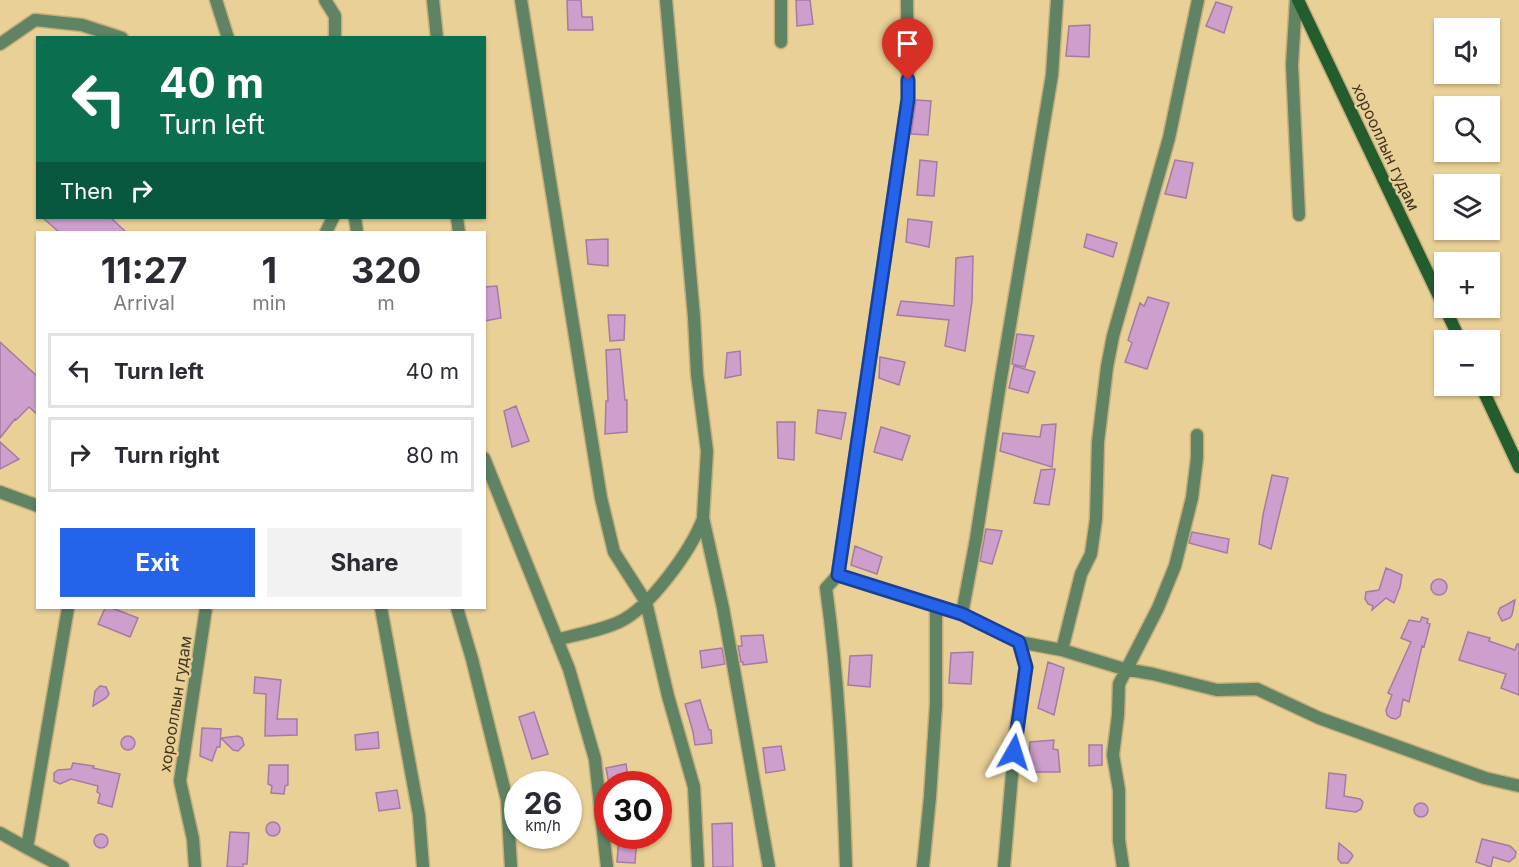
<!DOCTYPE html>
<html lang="en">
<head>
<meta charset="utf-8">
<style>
  :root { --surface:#fff; --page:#f2f2f3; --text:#2b2b33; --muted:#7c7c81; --line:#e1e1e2; --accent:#2563eb }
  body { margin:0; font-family:Inter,sans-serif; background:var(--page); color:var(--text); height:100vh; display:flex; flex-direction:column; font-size:22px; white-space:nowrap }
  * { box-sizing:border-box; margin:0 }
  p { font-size:20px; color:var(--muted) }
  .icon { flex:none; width:33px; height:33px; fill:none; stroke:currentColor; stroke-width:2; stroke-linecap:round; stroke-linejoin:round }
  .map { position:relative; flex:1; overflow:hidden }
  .sheet { position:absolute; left:36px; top:231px; width:450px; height:378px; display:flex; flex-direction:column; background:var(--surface); border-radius:0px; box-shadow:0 2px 4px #0004 }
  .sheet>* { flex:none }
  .guide { position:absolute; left:36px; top:36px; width:450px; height:183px; border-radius:0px; box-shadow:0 2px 4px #0004; background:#0b6e4f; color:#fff; overflow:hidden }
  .tools { position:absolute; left:1434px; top:18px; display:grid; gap:12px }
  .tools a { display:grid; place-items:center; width:66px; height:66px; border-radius:0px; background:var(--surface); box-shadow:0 2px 4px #0004; font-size:30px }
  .speed { position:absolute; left:504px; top:771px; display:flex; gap:12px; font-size:30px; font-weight:700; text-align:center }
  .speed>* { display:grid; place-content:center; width:78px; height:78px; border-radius:50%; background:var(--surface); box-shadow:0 2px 4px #0004; line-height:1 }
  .speed small { font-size:15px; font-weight:400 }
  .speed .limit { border:9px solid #d22; background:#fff; color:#111 }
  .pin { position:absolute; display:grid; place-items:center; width:51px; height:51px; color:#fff; margin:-62px -26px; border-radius:50% 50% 50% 0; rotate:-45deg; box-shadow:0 0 6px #0007 }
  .pin .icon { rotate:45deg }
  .me { position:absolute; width:66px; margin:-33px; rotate:6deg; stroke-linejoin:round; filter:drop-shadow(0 0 4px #0008) }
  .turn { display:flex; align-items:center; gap:21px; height:126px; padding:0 24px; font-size:27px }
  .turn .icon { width:78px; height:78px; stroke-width:2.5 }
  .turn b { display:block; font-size:42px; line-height:51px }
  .then { display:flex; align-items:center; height:57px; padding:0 24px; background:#0003; gap:12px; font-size:22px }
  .eta { display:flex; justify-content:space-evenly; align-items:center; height:102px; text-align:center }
  .eta b { font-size:36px; font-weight:700; line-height:42px }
  .primary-button { display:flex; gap:12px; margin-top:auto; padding:12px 24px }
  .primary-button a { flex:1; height:69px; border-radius:0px; background:var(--accent); color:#fff; font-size:24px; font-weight:700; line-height:69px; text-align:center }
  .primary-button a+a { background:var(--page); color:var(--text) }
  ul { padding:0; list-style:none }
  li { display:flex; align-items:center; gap:18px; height:75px; margin:0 12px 9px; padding:0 12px; border:3px solid var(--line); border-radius:0px }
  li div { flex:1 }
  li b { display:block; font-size:22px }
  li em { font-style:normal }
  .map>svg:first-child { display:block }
</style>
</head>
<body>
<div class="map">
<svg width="1519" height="867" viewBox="0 0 1519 867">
  <rect width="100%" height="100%" fill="#e9d096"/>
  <!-- building -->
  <path fill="#ce9fcd" stroke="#a57aa4" stroke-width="1.5" d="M567,0H581L582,17H592L593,30H568Z
    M796,0H810L813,24L797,26Z
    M1216,2L1232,7L1224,33L1206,26Z
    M1090,25L1089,57L1066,56L1069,26Z
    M916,100L931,101L928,135L911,134Z
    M920,160L937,162L934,196L917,195Z
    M1175,160L1193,163L1186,198L1165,194Z
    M43,218H111L126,232H59Z
    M908,219L932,222L929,247L906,242Z
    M1087,234L1117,243L1113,257L1084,247Z
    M608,239V266L588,264L586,240Z
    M973,256L972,301L965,351L945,346L949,320L897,315L901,301L954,306L956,258Z
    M497,286L501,318L484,321V287Z
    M1148,297L1169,303L1147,369L1125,362L1132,343L1128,340L1140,303L1144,306Z
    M608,315H625L624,340L610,341Z
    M1017,334L1034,336L1025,367L1012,364Z
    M0,342L38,377V415L29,407L16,420L15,419L0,438Z
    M620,349L625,400H627V432L605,434L606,401H608L606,350Z
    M740,351L741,375L725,378L727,353Z
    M880,357L905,362L899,385L879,378Z
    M1014,366L1035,372L1028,393L1009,388Z
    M516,406L529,441L512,447L504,411Z
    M818,410L846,413L841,439L816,433Z
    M777,422H795L794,460L778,458Z
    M1056,424L1052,467L1000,451L1003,433L1040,437L1042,425Z
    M881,427L910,436L902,460L874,452Z
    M0,442L19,459L0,469Z
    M1055,469L1049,505L1034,503L1041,470Z
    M1272,475L1288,478L1271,549L1259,544L1263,515Z
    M986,529L1002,531L992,564L980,561Z
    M1192,532L1229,539L1227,553L1189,543Z
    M855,546L882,557L877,574L851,565Z
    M1386,568L1402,575L1400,587L1394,603L1386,598L1372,610L1373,606L1368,604L1365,599L1366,592L1379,590Z
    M1431 587a8 8 0 1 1 16 0a8 8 0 1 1-16 0Z
    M1515,600L1512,615L1510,618L1502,621L1498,613L1500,608Z
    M105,608H112L138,618L130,637L98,624Z
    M1422,617L1428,619L1427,623L1430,624L1424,647L1422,646L1409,702L1403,699L1400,716L1396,719L1391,718L1387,715L1386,710L1392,695L1388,693L1411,642L1401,638L1409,620L1420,622Z
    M1468,632L1490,638L1489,641L1515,650L1517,644H1519V695L1501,688L1506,674L1459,660Z
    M763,635L767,662L743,665V662H741L738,646H742L741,636Z
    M722,648L725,664L702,668L700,651Z
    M973,652L971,684L949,683L951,653Z
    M872,655L870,687L848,685L850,656Z
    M1048,662L1064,668L1054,715L1038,708Z
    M255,677L281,680L277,719H297V735L265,736L266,694L254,693Z
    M100,686L106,687L109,694L106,698L93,706L95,691Z
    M700,700L709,730H711L712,743L695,745L693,732L685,704Z
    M534,712L548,754L532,759L519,717Z
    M202,728L221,729L220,747H217L212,761L200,756Z
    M378,732L379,748L356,750L355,735Z
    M121 743a7 7 0 1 1 14 0a7 7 0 1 1-14 0Z
    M238,736L242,738L244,745L238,751L233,750L221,738Z
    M1054,740L1053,749L1058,750L1060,772H1028L1030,742Z
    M1089,745H1102V765L1089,766Z
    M781,746L785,770L766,773L763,748Z
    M73,763L94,766L93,768L120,774L112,807L98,803L100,794L97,792L98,786L71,779L60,784L54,781V773L58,770L71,769Z
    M626,764L629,784H609L606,768Z
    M269,765H288V785L285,786L284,794L271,793L272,786L268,784Z
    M1329,773L1346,775L1344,796L1360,799L1363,802L1361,809L1356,812L1326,808Z
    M397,790L400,808L379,811L376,793Z
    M1414 810a7 7 0 1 1 14 0a7 7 0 1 1-14 0Z
    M266 829a7 7 0 1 1 14 0a7 7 0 1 1-14 0Z
    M732,823L733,867H713L712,824Z
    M230,832L249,833L247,864H243V867H227Z
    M94 841a7 7 0 1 1 14 0a7 7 0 1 1-14 0Z
    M619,836H637L635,863L617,862Z
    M1482,839L1510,846L1516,852L1515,857L1509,862L1493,857L1491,867L1476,862Z
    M1339,843L1351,853L1353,856L1348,863H1341L1338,859Z"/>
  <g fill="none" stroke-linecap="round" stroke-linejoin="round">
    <!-- minor casing -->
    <g stroke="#c4ae7c" stroke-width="15">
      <path id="minor" d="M216,0L228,38
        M325,0L335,16V38
        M433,0L437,38
        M521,0L601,498L614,552L646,602L668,696L694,787L698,867
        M666,0L694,317L697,374L707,451L703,518L723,608L769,867
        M1296,0L1292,65L1299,215
        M781,42V0
        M0,44L35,20L82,25L122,38
        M355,218L357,232
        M457,218L459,232
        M326,232L333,218
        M484,458L569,669L595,759L607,867
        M0,492L38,506
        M838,575L908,99L907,0
        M381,608L419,815L423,867
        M457,608L472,659L507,800L511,867
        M962,614L976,539L1000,384L1052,75L1057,0
        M557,640C577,634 600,631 619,622C650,608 691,550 703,519
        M1062,650L1081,574L1091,554L1096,519L1098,442L1107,367L1113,336L1169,138L1198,0
        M0,833L27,848
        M63,867L27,848L68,608
        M195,867L193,839L180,781L206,608
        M846,867C843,774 839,681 826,588L838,575L962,614L1019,642L1062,650L1124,669L1153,674L1217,690L1257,689L1319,718L1485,778L1519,786
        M923,867L930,797L936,705V606
        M1004,867L1016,728L1026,667L1019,642
        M1123,867L1119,840V790L1113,755L1118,715L1119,684L1158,608L1175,566L1192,498L1197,458V435"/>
    </g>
    <!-- secondary casing -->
    <g stroke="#c4ae7c" stroke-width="15">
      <path id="secondary" d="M1298,0L1444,307
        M1445,308L1460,340
        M1481,386L1519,467"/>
    </g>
    <!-- minor -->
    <use href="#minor" stroke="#5f8363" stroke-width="12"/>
    <!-- secondary -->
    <use href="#secondary" stroke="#235d2e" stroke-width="12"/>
  </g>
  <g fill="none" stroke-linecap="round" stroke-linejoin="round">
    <!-- route casing -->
    <g stroke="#184099" stroke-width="15">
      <path id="route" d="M908,80V99L838,575L962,614L1019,642L1026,667L1014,752"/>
    </g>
    <!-- route -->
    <use href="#route" stroke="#2563eb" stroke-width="10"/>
  </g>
  <g text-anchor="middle" stroke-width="4.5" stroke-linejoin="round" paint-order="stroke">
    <!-- street labels -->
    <g font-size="16" fill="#40361f" stroke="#e9d096">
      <text transform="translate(1386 147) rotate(65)" y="6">хорооллын гудам</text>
      <text transform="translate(175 704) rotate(-81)" y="6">хорооллын гудам</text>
    </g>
  </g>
</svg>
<div class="tools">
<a><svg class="icon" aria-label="sound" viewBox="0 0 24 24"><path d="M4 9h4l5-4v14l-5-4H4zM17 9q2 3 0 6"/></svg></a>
<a><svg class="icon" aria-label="search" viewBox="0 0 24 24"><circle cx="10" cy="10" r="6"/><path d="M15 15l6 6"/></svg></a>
<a><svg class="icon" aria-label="layers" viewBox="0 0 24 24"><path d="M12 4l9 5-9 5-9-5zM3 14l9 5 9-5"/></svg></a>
<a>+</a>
<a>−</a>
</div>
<div class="speed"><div>26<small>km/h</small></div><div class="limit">30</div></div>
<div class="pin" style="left:908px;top:80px;background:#d93025"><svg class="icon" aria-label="arrive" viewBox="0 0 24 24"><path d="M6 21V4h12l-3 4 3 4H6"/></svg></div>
<svg class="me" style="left:1014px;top:752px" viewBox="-20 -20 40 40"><path d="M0-17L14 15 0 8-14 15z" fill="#2563eb" stroke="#fff" stroke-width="4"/></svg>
<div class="guide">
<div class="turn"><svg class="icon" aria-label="left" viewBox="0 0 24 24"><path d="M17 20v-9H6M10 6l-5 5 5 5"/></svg><div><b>40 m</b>Turn left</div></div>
<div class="then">Then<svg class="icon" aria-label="right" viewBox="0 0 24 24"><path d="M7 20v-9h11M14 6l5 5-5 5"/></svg></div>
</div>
<section class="sheet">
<div class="eta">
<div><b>11:27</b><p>Arrival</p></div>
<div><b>1</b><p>min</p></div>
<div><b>320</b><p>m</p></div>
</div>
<ul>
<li><svg class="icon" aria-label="left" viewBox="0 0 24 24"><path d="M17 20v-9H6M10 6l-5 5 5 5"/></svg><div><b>Turn left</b></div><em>40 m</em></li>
<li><svg class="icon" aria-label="right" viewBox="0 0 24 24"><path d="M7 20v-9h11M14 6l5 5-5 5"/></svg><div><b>Turn right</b></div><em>80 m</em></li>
</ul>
<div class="primary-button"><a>Exit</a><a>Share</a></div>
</section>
</div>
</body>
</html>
